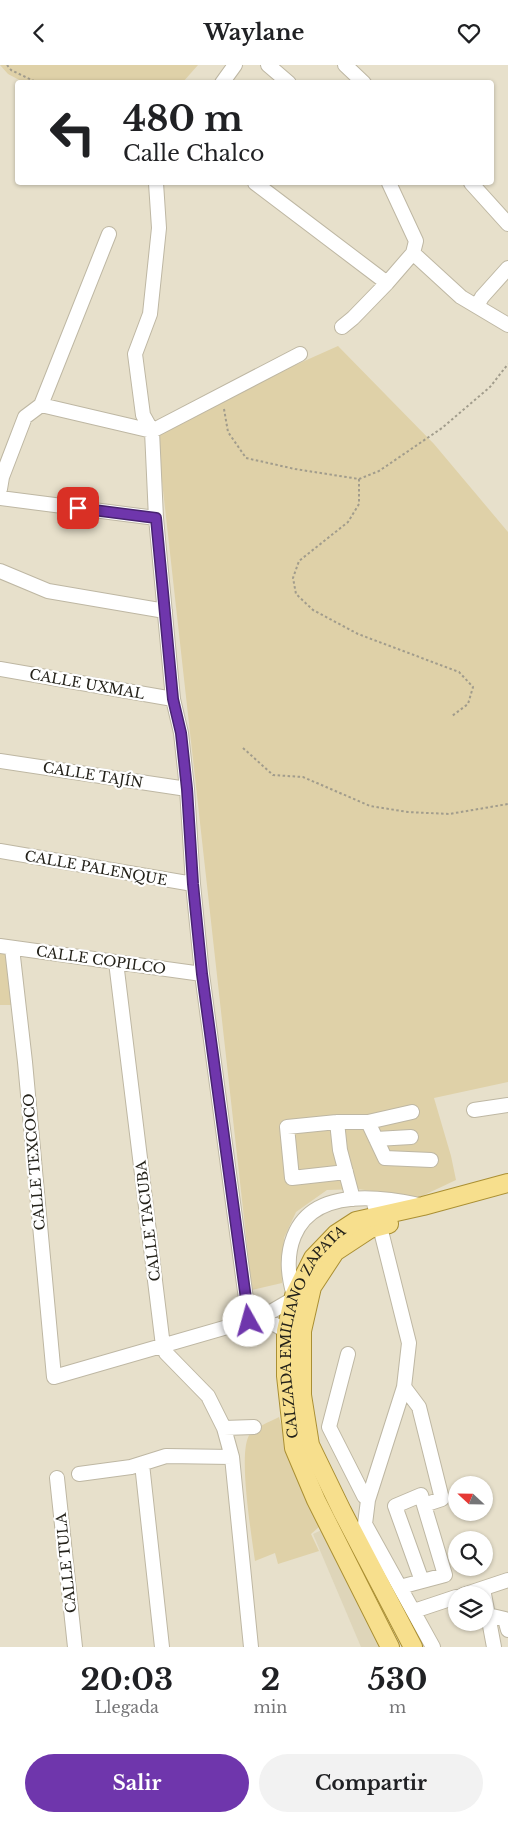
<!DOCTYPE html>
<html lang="es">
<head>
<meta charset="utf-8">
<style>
  :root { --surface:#fff; --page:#f2f2f2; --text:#202124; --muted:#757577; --accent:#6f36ac }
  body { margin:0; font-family:"Libre Baskerville",serif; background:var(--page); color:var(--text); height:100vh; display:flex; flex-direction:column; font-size:19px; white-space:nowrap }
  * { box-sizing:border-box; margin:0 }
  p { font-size:16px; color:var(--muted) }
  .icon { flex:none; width:28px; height:28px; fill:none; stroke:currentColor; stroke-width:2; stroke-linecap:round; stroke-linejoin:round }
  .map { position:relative; height:1582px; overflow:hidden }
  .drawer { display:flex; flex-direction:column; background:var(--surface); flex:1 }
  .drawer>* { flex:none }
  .top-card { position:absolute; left:15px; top:15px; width:479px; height:105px; border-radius:5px; box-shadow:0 1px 4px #0004; background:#fff; color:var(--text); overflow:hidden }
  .needle { width:32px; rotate:292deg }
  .tools { position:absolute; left:448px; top:1411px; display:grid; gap:10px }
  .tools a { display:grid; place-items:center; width:45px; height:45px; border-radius:50%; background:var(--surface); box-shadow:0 1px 4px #0004; font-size:25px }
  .pin { position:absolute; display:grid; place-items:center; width:42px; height:42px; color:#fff; margin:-21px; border-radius:10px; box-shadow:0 2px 8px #0006 }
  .me { position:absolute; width:55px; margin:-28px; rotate:353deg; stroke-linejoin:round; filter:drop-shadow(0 0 4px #0008) }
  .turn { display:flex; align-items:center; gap:18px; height:105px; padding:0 25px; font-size:22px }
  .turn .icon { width:65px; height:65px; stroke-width:2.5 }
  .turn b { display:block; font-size:35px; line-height:42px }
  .eta { display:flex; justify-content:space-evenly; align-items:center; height:85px; text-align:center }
  .eta b { font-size:30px; font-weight:700; line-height:35px }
  .button { display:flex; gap:10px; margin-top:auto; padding:10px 25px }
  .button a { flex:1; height:58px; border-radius:30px; background:var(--accent); color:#fff; font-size:20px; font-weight:700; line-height:58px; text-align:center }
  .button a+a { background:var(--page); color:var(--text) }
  header { display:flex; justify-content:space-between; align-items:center; height:65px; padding:0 25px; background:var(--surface); font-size:22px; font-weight:700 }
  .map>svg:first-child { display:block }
</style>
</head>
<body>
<header><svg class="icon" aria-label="back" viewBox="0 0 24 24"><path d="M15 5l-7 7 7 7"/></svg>Waylane<svg class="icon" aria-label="heart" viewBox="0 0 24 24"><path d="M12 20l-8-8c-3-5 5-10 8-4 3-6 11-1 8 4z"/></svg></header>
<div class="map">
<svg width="508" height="1582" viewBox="0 0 508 1582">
  <rect width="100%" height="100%" fill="#e7e0cb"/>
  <!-- built -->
  <path fill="#ded5b9" d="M326,1463L383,1582H361L313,1469Z"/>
  <!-- green -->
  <path fill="#dfd1a8" d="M0,0H198L183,17L25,18L8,9Z
    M338,281L434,379L508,467V1017L434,1033L451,1091L456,1115L420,1132L357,1124L327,1125L296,1147L284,1173L282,1218L252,1225L156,362Z
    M0,889H9L15,940H0Z
    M279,1352L284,1370L318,1454L319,1462L311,1469L319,1486L278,1499L275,1488L255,1496C252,1473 237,1385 250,1369C257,1361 270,1357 279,1352Z"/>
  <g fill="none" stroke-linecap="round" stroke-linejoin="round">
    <!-- minor casing -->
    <g stroke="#beb7a3" stroke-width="16">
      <path id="minor" d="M268,0L289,18
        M345,0L364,18
        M222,18L235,0
        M156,118L159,163L150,249L135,289L143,350L152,366L156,453L173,634L181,668L187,724L193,819L202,909L249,1256
        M255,118L387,218
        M471,118L508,159
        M413,188L461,232L508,260
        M477,241L482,232L508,203
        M342,262L353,253L387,218L413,188L416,176L389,118
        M41,340L152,366
        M152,366L300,289
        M0,424L2,412L25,352L41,340L109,169
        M0,433L156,453
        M0,506L48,526L165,546
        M0,604L173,634
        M0,696L187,724
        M0,786L193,819
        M0,881L202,909
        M12,883L25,997L54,1312L262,1252L293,1234
        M116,897L163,1281L166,1288L208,1331L224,1363L232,1392L251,1582
        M474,1045L508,1040
        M337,1057L287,1062L292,1113L346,1107
        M368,1057L385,1093L431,1095
        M376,1074L411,1072
        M353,1134L340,1085L337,1057H368L412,1047
        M373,1134L409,1278L404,1322L368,1435L365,1459L433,1582
        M294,1231C288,1210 286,1191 294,1171C313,1123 379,1131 420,1140
        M262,1252L286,1266
        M348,1289L329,1362L364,1431L368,1435
        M224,1363L254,1362
        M142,1399L162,1582
        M79,1409L131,1402L166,1391L232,1392
        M57,1413L75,1582
        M422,1516L395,1441L421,1430L424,1440
        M400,1522L445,1510L424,1440L442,1434L419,1342L404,1322
        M483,1524L488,1550L505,1554L508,1565
        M463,1530L508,1515
        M414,1546L456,1532
        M488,1550L494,1582"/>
    </g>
    <!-- major casing -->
    <g stroke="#aa8f33" stroke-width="20">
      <g id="major">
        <path d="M389,1159L370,1164L335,1187L312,1222L302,1266V1330L310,1380L342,1446L413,1582"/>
        <path id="s1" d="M390,1582L316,1435L294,1383L286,1311V1266L294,1231L313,1193L336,1169L356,1156L423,1141L508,1118"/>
      </g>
    </g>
    <!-- path -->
    <path stroke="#a19c8c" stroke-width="2" stroke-dasharray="2.5 2.5" stroke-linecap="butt" d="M7,0L11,5L38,18
      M224,344L228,367L246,393L295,404L359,414L379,406L442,363L490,322L508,299
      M359,414V439L348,457L299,496L293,513L296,529L313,545L358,569L459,607L473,622L468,639L452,651
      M243,683L273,710L303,712L370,741L408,747L449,749L508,739"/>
    <!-- minor -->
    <use href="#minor" stroke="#fff" stroke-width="14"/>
    <!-- major -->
    <use href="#major" stroke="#f7df8d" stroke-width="18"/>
  </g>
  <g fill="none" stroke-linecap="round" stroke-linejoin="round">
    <!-- route casing -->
    <g stroke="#482370" stroke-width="12">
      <path id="route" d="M78,443L156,453L173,634L181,668L187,724L193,819L202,909L249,1256"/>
    </g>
    <!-- route -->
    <use href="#route" stroke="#6f36ac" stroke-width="9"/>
  </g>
  <g text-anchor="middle" stroke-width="4.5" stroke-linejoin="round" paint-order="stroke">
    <!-- street labels -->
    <g font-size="14" fill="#24221a" stroke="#fff">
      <text transform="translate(87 619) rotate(10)" y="5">CALLE UXMAL</text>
      <text transform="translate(93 710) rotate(9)" y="5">CALLE TAJÍN</text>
      <text transform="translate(96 803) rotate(10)" y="5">CALLE PALENQUE</text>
      <text transform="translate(101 895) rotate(8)" y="5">CALLE COPILCO</text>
      <text transform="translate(34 1097) rotate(-95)" y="5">CALLE TEXCOCO</text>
      <text transform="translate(148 1156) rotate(-97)" y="5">CALLE TACUBA</text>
      <text dy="5" stroke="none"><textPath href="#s1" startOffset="345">CALZADA EMILIANO ZAPATA</textPath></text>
      <text transform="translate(66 1498) rotate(-96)" y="5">CALLE TULA</text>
    </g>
  </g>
</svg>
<div class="tools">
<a><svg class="needle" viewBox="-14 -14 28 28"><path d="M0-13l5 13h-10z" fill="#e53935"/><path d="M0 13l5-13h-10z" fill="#757577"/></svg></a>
<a><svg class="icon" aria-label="search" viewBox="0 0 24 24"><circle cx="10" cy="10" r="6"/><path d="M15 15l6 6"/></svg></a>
<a><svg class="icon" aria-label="layers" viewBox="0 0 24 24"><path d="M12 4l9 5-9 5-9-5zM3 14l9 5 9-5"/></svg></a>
</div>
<div class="pin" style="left:78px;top:443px;background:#d93025"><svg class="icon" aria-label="arrive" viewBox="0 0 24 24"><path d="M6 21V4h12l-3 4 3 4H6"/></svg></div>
<svg class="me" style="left:249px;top:1256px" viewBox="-20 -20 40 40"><circle r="19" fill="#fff"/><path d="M0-13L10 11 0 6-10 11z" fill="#6f36ac"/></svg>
<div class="top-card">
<div class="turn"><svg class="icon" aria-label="left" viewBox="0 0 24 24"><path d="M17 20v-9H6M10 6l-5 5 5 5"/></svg><div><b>480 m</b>Calle Chalco</div></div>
</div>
</div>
<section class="drawer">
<div class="eta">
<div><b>20:03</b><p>Llegada</p></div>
<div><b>2</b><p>min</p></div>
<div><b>530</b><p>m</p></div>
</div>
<div class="button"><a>Salir</a><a>Compartir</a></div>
</section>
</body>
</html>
